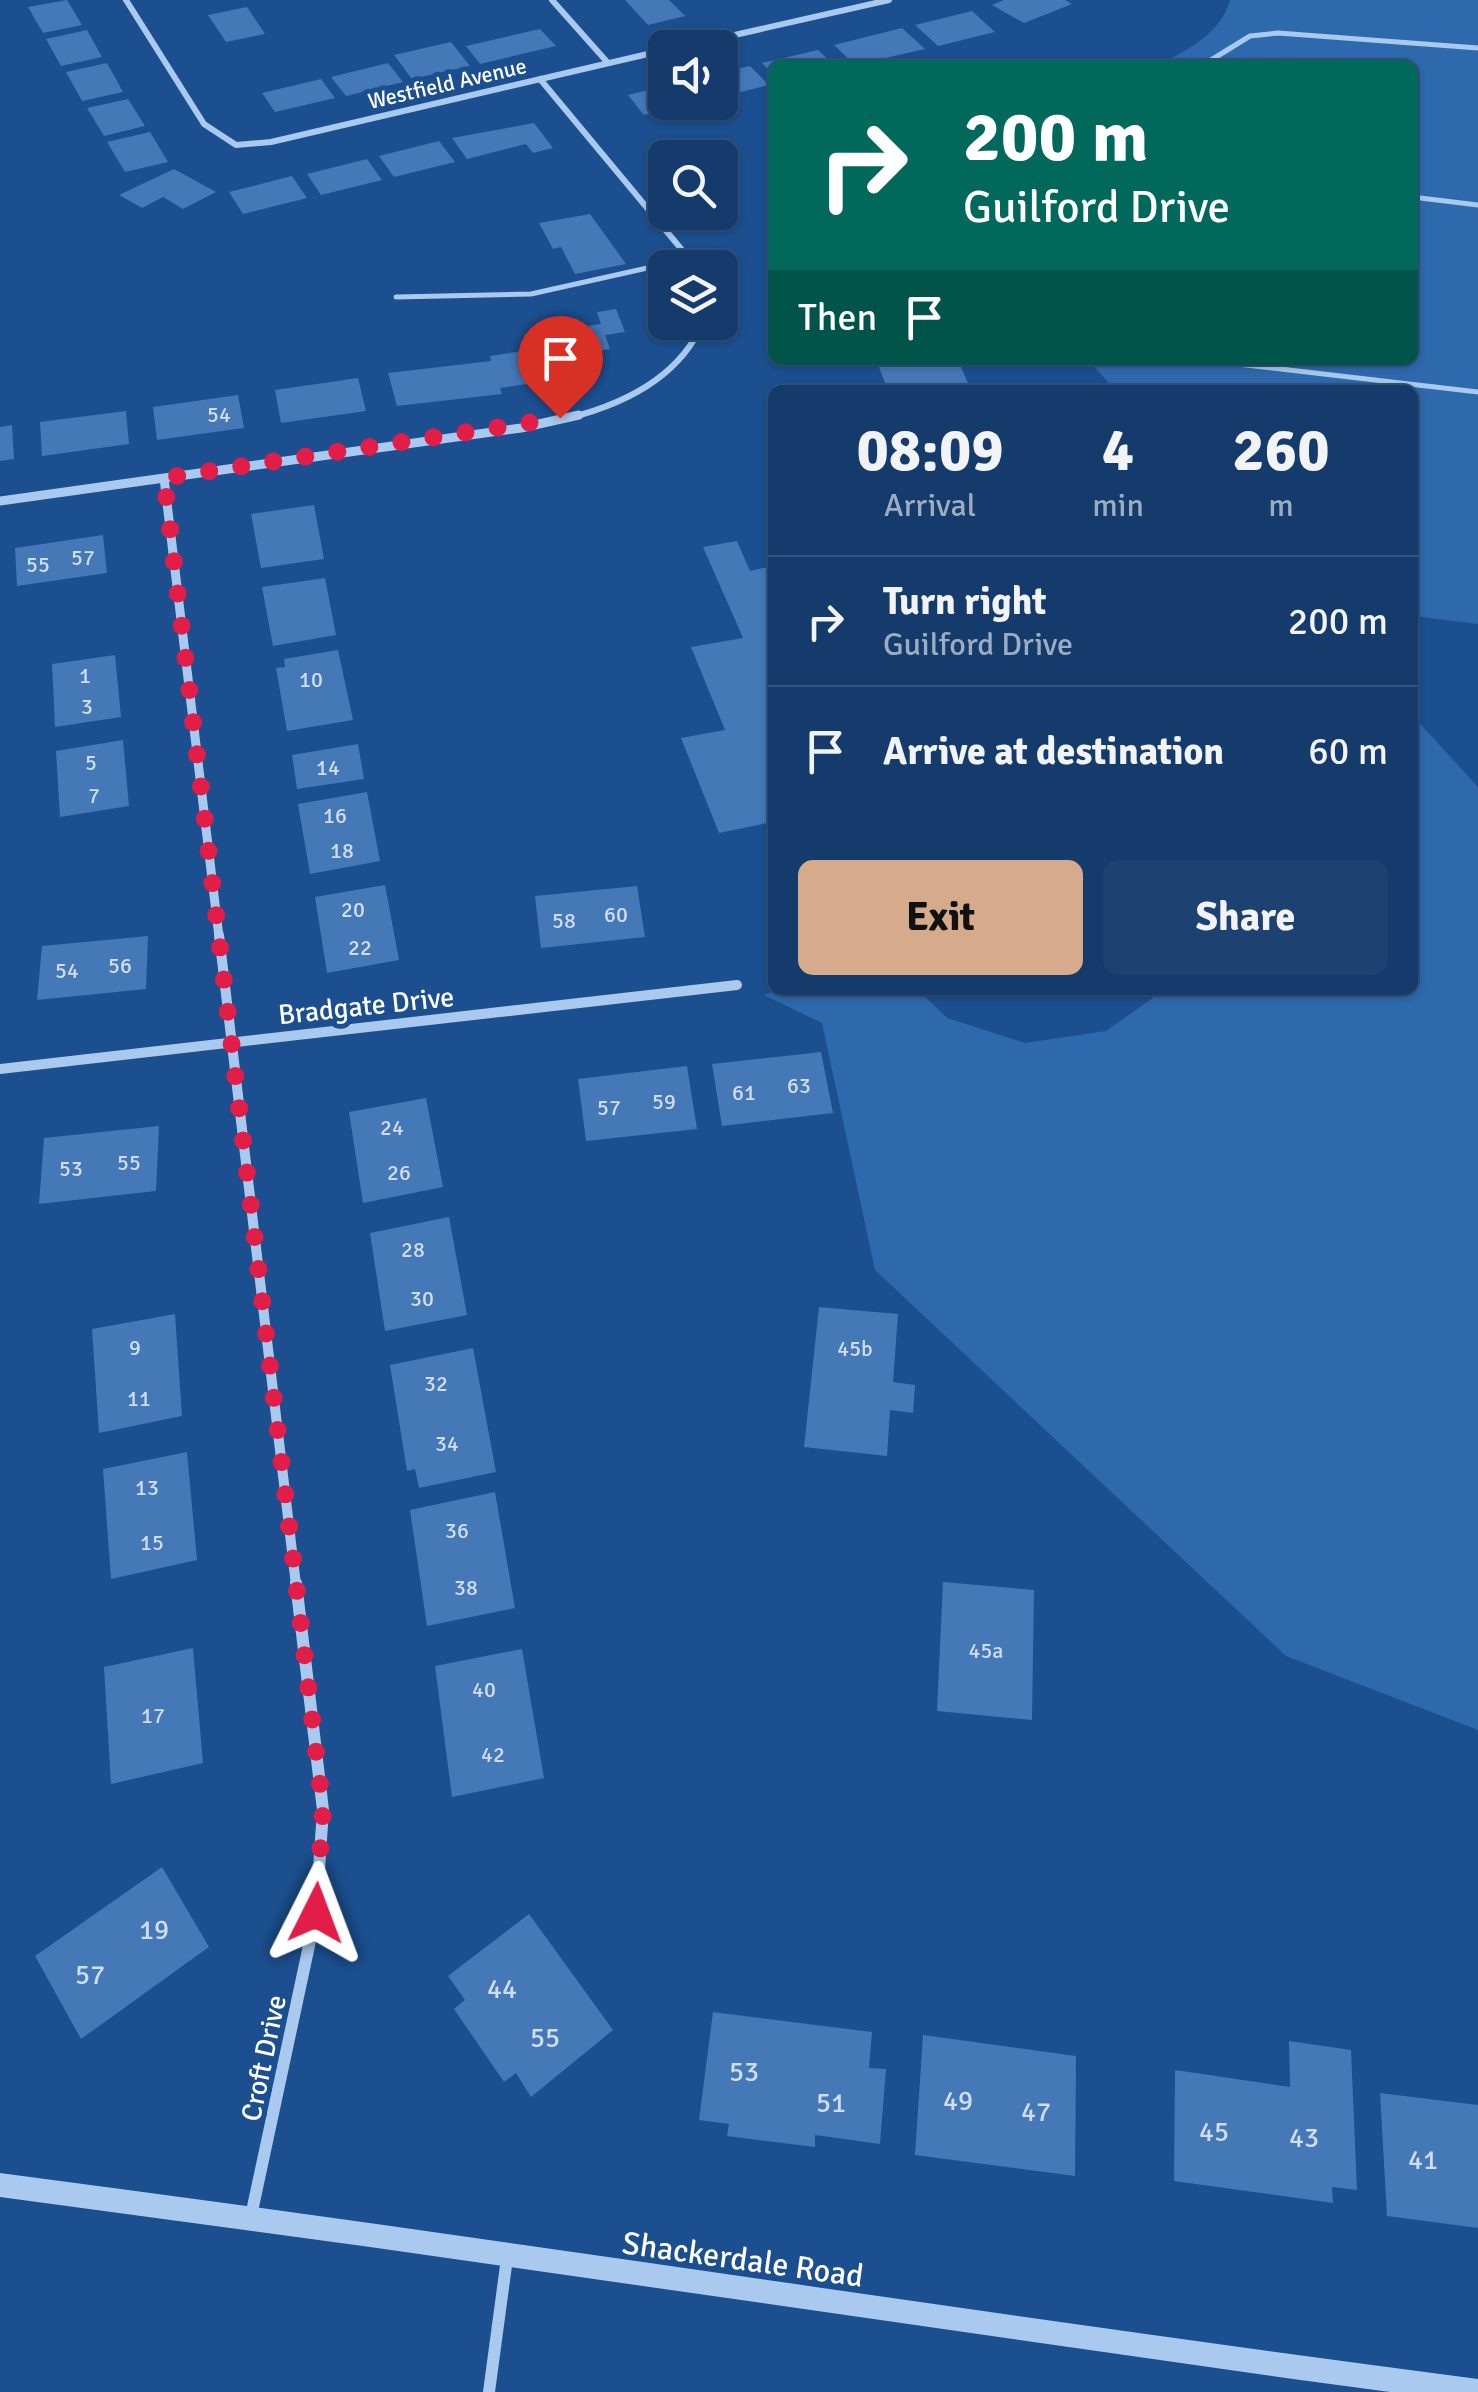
<!DOCTYPE html>
<html lang="en">
<head>
<meta charset="utf-8">
<style>
  :root { --surface:#143b6b; --page:#1d4271; --text:#f1f3f6; --muted:#9dadc1; --line:#33557e; --accent:#d6ab8b }
  body { margin:0; font-family:Signika,sans-serif; background:var(--page); color:var(--text); height:100vh; display:flex; flex-direction:column; font-size:38px; white-space:nowrap }
  * { box-sizing:border-box; margin:0 }
  p { font-size:32px; color:var(--muted) }
  .icon { flex:none; width:55px; height:55px; fill:none; stroke:currentColor; stroke-width:2; stroke-linecap:round; stroke-linejoin:round }
  .map { position:relative; flex:1; overflow:hidden }
  .panel { position:absolute; left:768px; top:385px; width:650px; height:610px; display:flex; flex-direction:column; background:var(--surface); border-radius:15px; box-shadow:0 2px 8px #0004,0 0 0 2px var(--line) }
  .panel>* { flex:none }
  .guide { position:absolute; left:768px; top:60px; width:650px; height:305px; border-radius:15px; box-shadow:0 2px 8px #0004,0 0 0 2px var(--line); background:#00695c; color:#fff; overflow:hidden }
  .buttons { position:absolute; left:648px; top:30px; display:grid; gap:20px }
  .buttons a { display:grid; place-items:center; width:90px; height:90px; border-radius:15px; background:var(--surface); box-shadow:0 2px 8px #0004,0 0 0 2px var(--line); font-size:50px }
  .pin { position:absolute; display:grid; place-items:center; width:85px; height:85px; color:#fff; margin:-102px -42px; border-radius:50% 50% 50% 0; rotate:-45deg; box-shadow:0 0 10px #0007 }
  .pin .icon { rotate:45deg }
  .me { position:absolute; width:110px; margin:-55px; rotate:3deg; stroke-linejoin:round; filter:drop-shadow(0 0 8px #0008) }
  .turn { display:flex; align-items:center; gap:35px; height:210px; padding:0 30px; font-size:45px }
  .turn .icon { width:130px; height:130px; stroke-width:2.5 }
  .turn b { display:block; font-size:70px; line-height:85px }
  .then { display:flex; align-items:center; height:95px; padding:0 30px; background:#0003; gap:20px; font-size:38px }
  .eta { display:flex; justify-content:space-evenly; align-items:center; height:170px; text-align:center }
  .eta b { font-size:60px; font-weight:800; line-height:70px }
  .primary-button { display:flex; gap:20px; margin-top:auto; padding:20px 30px }
  .primary-button a { flex:1; height:115px; border-radius:15px; background:var(--accent); color:#111; font-size:40px; font-weight:800; line-height:115px; text-align:center }
  .primary-button a+a { background:var(--page); color:var(--text) }
  ul { padding:0; list-style:none }
  li { display:flex; align-items:center; gap:30px; height:130px; padding:0 30px; border-top:2px solid var(--line) }
  li div { flex:1 }
  li b { display:block; font-size:38px }
  li em { font-style:normal }
  .map>svg:first-child { display:block }
</style>
</head>
<body>
<div class="map">
<svg width="1478" height="2392" viewBox="0 0 1478 2392">
  <rect width="100%" height="100%" fill="#1b4f8f"/>
  <!-- green -->
  <path fill="#2e69ad" d="M1230,0H1478V624L1413,616L1412,390H1115L1088,360H1412V65H1157C1186,51 1221,34 1230,0Z
    M1413,716L1478,787V1730L1286,1656L875,1270L822,1023L764,995L778,990H918L947,1018L1025,1043L1106,1031L1164,990H1412Z"/>
  <!-- building -->
  <path fill="#4478b7" d="M67,0L82,25L43,33L28,7Z
    M625,0H669L685,16L648,25Z
    M1004,0H1065L1072,4L1024,23L992,5Z
    M247,7L265,34L226,42L208,15Z
    M972,11L995,32L938,46L915,25Z
    M902,28L925,49L855,65L834,45Z
    M540,29L556,46L480,64L466,46Z
    M87,30L102,57L61,66L46,39Z
    M451,42L470,66L412,79L394,55Z
    M818,50L834,65H772V74L762,63Z
    M107,63L123,92L82,101L66,72Z
    M388,63L403,82L346,96L331,77Z
    M750,66L769,85L720,97V73Z
    M321,79L335,98L275,112L262,93Z
    M665,86V102L692,104L644,115L628,95Z
    M128,99L145,126L104,136L87,108Z
    M534,123L553,148L533,153L526,144L467,159L452,138Z
    M150,132L168,162L125,172L107,142Z
    M439,141L455,162L394,177L379,156Z
    M367,159L382,180L321,195L307,174Z
    M174,169L216,192L183,209L163,197L142,208L119,195Z
    M292,176L307,198L243,214L229,192Z
    M590,214L626,264L575,274L561,247L553,249L539,223Z
    M616,309L625,332L605,335L610,349L551,358L542,332L601,324L597,312Z
    M542,348L553,380L500,388L502,394L397,406L388,373L491,361L490,356Z
    M876,360H958L971,390H888Z
    M358,378L366,411L281,423L275,390Z
    M238,395L244,428L157,440L153,407Z
    M126,411L129,444L42,456L40,422Z
    M12,425L14,459L0,461V427Z
    M314,505L324,559L261,568L251,514Z
    M103,535L107,573L17,586L15,548Z
    M737,541L750,571L772,566V822L719,833L681,738L725,730L691,647L743,638L703,547Z
    M325,578L336,635L273,646L262,587Z
    M338,650L353,720L287,731L276,668L285,667L284,659Z
    M115,655L121,717L55,727L52,664Z
    M123,740L129,806L60,817L56,751Z
    M358,744L364,779L297,789L292,755Z
    M367,792L380,861L310,874L298,804Z
    M385,885L399,960L327,973L315,897Z
    M637,886L645,937L541,948L535,896Z
    M148,936L146,989L37,1000L42,946Z
    M821,1052L833,1113L722,1126L712,1064Z
    M687,1066L697,1129L586,1141L578,1079Z
    M426,1098L443,1187L363,1203L349,1112Z
    M159,1126L156,1191L39,1204L44,1138Z
    M449,1217L467,1315L385,1331L370,1233Z
    M819,1307L898,1314L893,1382L915,1385L913,1413L890,1410L887,1456L804,1447Z
    M175,1314L182,1416L99,1433L92,1329Z
    M473,1348L496,1472L419,1488L415,1469L407,1471L390,1365Z
    M187,1452L197,1560L111,1579L103,1469Z
    M495,1492L515,1608L427,1626L410,1510Z
    M943,1582L1034,1590L1032,1720L937,1711Z
    M193,1648L203,1763L111,1784L104,1667Z
    M522,1649L544,1778L452,1797L435,1666Z
    M162,1867L209,1947L81,2039L35,1956Z
    M529,1914L613,2030L531,2097L516,2073L504,2082L478,2044L454,2009L465,2000L448,1976Z
    M713,2012L872,2032L869,2068L886,2069L880,2144L815,2135V2147L727,2136L729,2124L699,2120Z
    M923,2035L1076,2056L1075,2176L915,2155Z
    M1289,2041L1351,2050L1357,2190L1332,2187L1333,2203L1174,2181L1175,2070L1290,2087Z
    M1380,2093L1478,2105V2228L1387,2216Z"/>
  <g fill="none" stroke-linecap="round" stroke-linejoin="round">
    <!-- service -->
    <path stroke="#a9c9ee" stroke-width="5" d="M1203,65L1250,36L1278,33L1478,48
      M1412,197L1478,205
      M396,297L531,294L692,258
      M1203,360L1478,392"/>
    <!-- minor-far3 -->
    <path stroke="#a9c9ee" stroke-width="6" d="M126,0L204,124L236,145L271,142L665,50
      M552,0L608,63
      M677,48L889,0
      M540,79L697,268
      M569,418C624,404 680,377 703,322"/>
    <!-- minor-far2 -->
    <path stroke="#a9c9ee" stroke-width="9" d="M164,478L219,937
      M0,501L521,428L579,415"/>
    <!-- minor-far1 -->
    <path stroke="#a9c9ee" stroke-width="10" d="M219,935L296,1585
      M0,1069L737,985"/>
    <!-- minor -->
    <path stroke="#a9c9ee" stroke-width="12" d="M251,2216L316,1913L323,1810L296,1583
      M489,2392L507,2258"/>
    <!-- tertiary -->
    <path fill="#a9c9ee" fill-rule="evenodd" d="M0,2173C493,2237 985,2315 1478,2379V2392H1390L1293,2379L370,2247L0,2197Z"/>
  </g>
  <g fill="none" stroke-linecap="round" stroke-linejoin="round">
    <!-- route -->
    <path stroke="#e11d48" stroke-width="18" stroke-dasharray="0 32.4" d="M316,1913L323,1810L164,478L560,418"/>
  </g>
  <g text-anchor="middle" stroke-width="10" stroke-linejoin="round" paint-order="stroke">
    <!-- far-street labels -->
    <g font-size="22" fill="#fff" stroke="#1b4f8f">
      <text transform="translate(447 83) rotate(-13)" y="8">Westfield Avenue</text>
    </g>
    <!-- number labels -->
    <g font-size="22" fill="#d0dded">
      <text x="219" y="422">54</text>
      <text x="83" y="565">57</text>
      <text x="38" y="572">55</text>
      <text x="85" y="683">1</text>
      <text x="311" y="687">10</text>
      <text x="87" y="714">3</text>
      <text x="91" y="770">5</text>
      <text x="328" y="775">14</text>
      <text x="94" y="803">7</text>
      <text x="335" y="823">16</text>
      <text x="342" y="858">18</text>
      <text x="353" y="917">20</text>
      <text x="616" y="922">60</text>
      <text x="564" y="928">58</text>
      <text x="360" y="955">22</text>
      <text x="120" y="973">56</text>
      <text x="67" y="978">54</text>
      <text x="799" y="1093">63</text>
      <text x="744" y="1100">61</text>
      <text x="664" y="1109">59</text>
      <text x="609" y="1115">57</text>
      <text x="392" y="1135">24</text>
      <text x="129" y="1170">55</text>
      <text x="71" y="1176">53</text>
      <text x="399" y="1180">26</text>
      <text x="413" y="1257">28</text>
      <text x="422" y="1306">30</text>
      <text x="135" y="1355">9</text>
      <text x="855" y="1356">45b</text>
      <text x="436" y="1391">32</text>
      <text x="139" y="1406">11</text>
      <text x="447" y="1451">34</text>
      <text x="147" y="1495">13</text>
      <text x="457" y="1538">36</text>
      <text x="152" y="1550">15</text>
      <text x="466" y="1595">38</text>
      <text x="986" y="1658">45a</text>
      <text x="484" y="1697">40</text>
      <text x="153" y="1723">17</text>
      <text x="493" y="1762">42</text>
    </g>
    <!-- street labels -->
    <g font-size="28" fill="#fff" stroke="#1b4f8f">
      <text transform="translate(366 1005) rotate(-6)" y="10">Bradgate Drive</text>
      <text transform="translate(263 2058) rotate(-78)" y="10">Croft Drive</text>
    </g>
    <!-- near-number labels -->
    <g font-size="28" fill="#d0dded">
      <text x="154" y="1939">19</text>
      <text x="90" y="1984">57</text>
      <text x="502" y="1998">44</text>
      <text x="545" y="2047">55</text>
      <text x="744" y="2081">53</text>
      <text x="958" y="2110">49</text>
      <text x="831" y="2112">51</text>
      <text x="1036" y="2121">47</text>
      <text x="1214" y="2141">45</text>
      <text x="1304" y="2147">43</text>
      <text x="1423" y="2169">41</text>
    </g>
    <!-- near-street labels -->
    <g font-size="32" fill="#fff" stroke="#1b4f8f">
      <text transform="translate(743 2259) rotate(8)" y="11">Shackerdale Road</text>
    </g>
  </g>
</svg>
<div class="buttons">
<a><svg class="icon" aria-label="sound" viewBox="0 0 24 24"><path d="M4 9h4l5-4v14l-5-4H4zM17 9q2 3 0 6"/></svg></a>
<a><svg class="icon" aria-label="search" viewBox="0 0 24 24"><circle cx="10" cy="10" r="6"/><path d="M15 15l6 6"/></svg></a>
<a><svg class="icon" aria-label="layers" viewBox="0 0 24 24"><path d="M12 4l9 5-9 5-9-5zM3 14l9 5 9-5"/></svg></a>
</div>
<div class="pin" style="left:560px;top:418px;background:#d93025"><svg class="icon" aria-label="arrive" viewBox="0 0 24 24"><path d="M6 21V4h12l-3 4 3 4H6"/></svg></div>
<svg class="me" style="left:316px;top:1913px" viewBox="-20 -20 40 40"><path d="M0-17L14 15 0 8-14 15z" fill="#e11d48" stroke="#fff" stroke-width="4"/></svg>
<div class="guide">
<div class="turn"><svg class="icon" aria-label="right" viewBox="0 0 24 24"><path d="M7 20v-9h11M14 6l5 5-5 5"/></svg><div><b>200 m</b>Guilford Drive</div></div>
<div class="then">Then<svg class="icon" aria-label="arrive" viewBox="0 0 24 24"><path d="M6 21V4h12l-3 4 3 4H6"/></svg></div>
</div>
<section class="panel">
<div class="eta">
<div><b>08:09</b><p>Arrival</p></div>
<div><b>4</b><p>min</p></div>
<div><b>260</b><p>m</p></div>
</div>
<ul>
<li><svg class="icon" aria-label="right" viewBox="0 0 24 24"><path d="M7 20v-9h11M14 6l5 5-5 5"/></svg><div><b>Turn right</b><p>Guilford Drive</p></div><em>200 m</em></li>
<li><svg class="icon" aria-label="arrive" viewBox="0 0 24 24"><path d="M6 21V4h12l-3 4 3 4H6"/></svg><div><b>Arrive at destination</b></div><em>60 m</em></li>
</ul>
<div class="primary-button"><a>Exit</a><a>Share</a></div>
</section>
</div>
</body>
</html>
